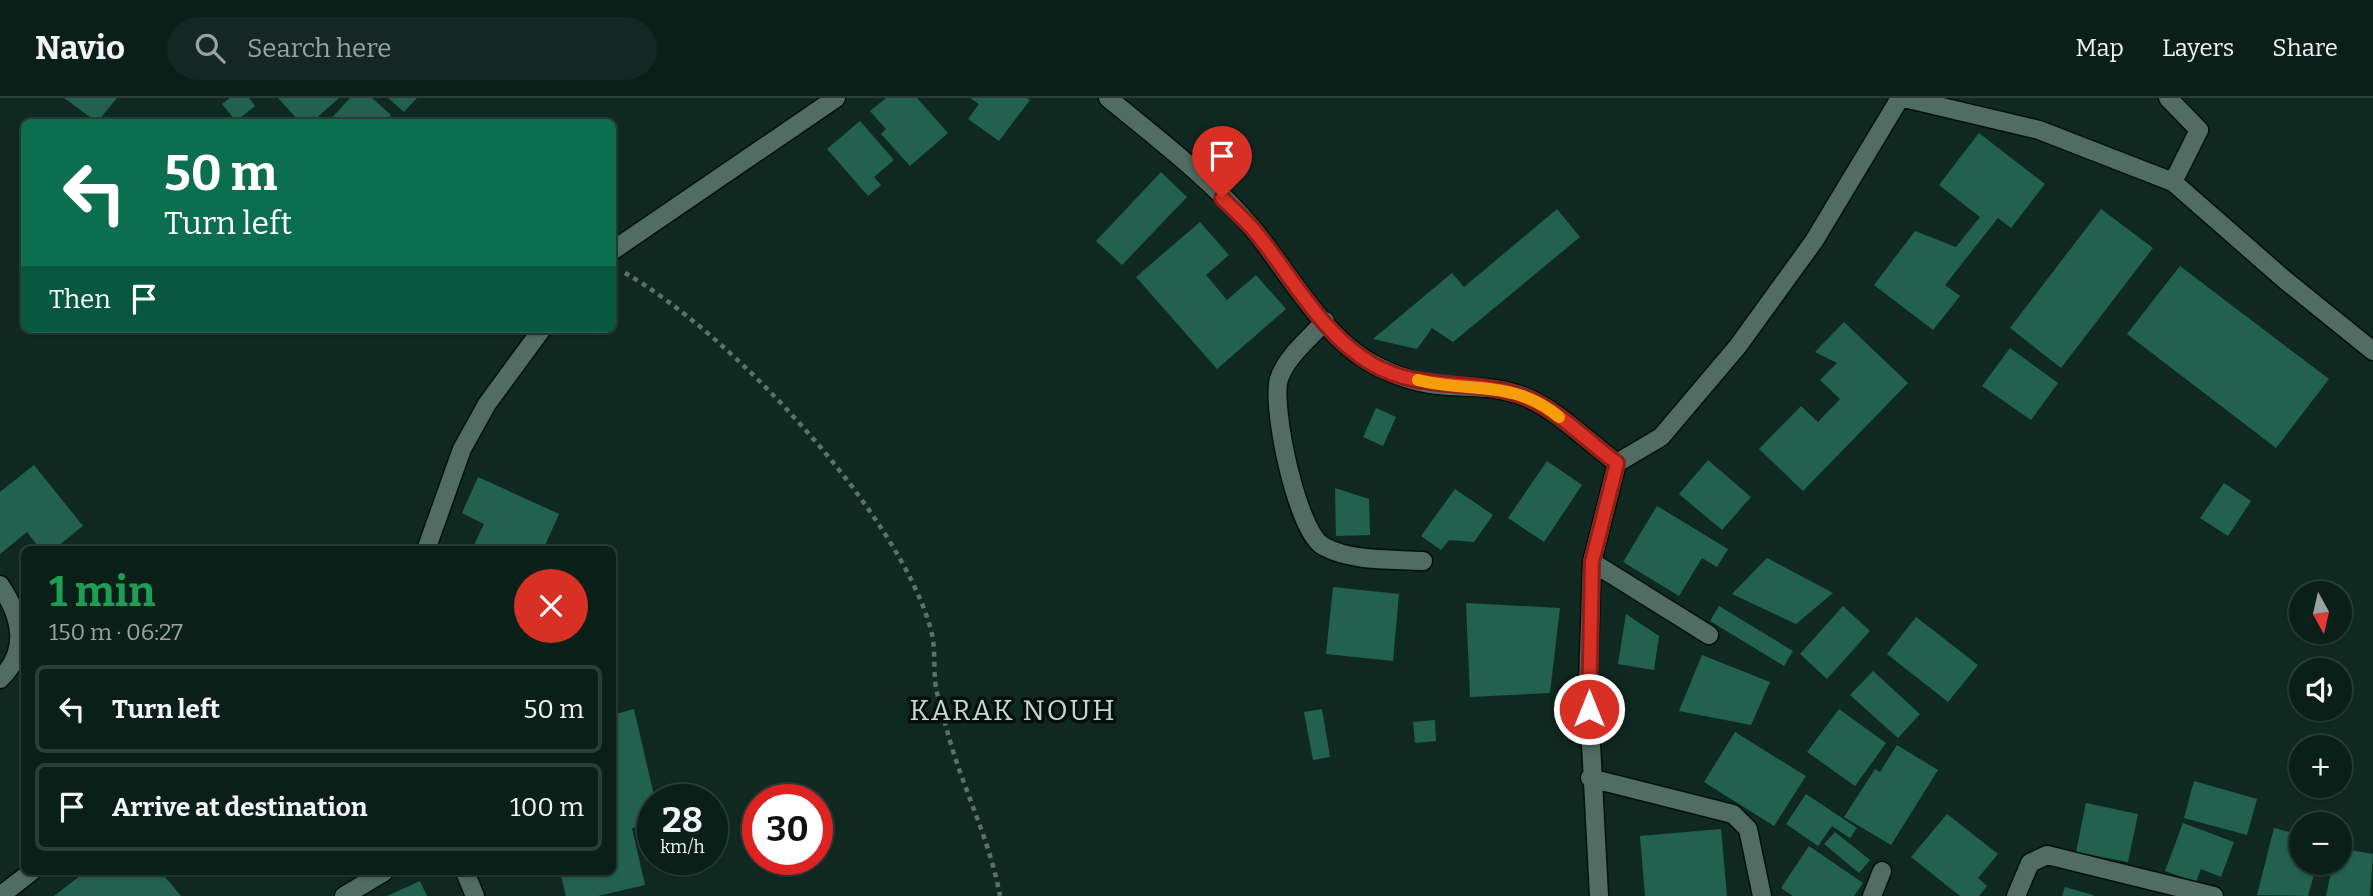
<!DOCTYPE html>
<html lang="en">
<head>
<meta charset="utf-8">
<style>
  :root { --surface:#0b1f19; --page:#142722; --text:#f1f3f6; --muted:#9aa2a2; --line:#2b3d38 }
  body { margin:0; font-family:Bitter,serif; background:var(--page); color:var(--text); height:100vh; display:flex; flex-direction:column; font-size:26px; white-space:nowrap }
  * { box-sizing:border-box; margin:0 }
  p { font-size:23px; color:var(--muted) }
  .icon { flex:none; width:38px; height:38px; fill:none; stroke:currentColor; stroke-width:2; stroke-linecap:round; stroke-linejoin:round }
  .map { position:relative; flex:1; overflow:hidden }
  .sheet { position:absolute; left:21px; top:448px; width:595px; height:329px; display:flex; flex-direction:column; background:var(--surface); border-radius:10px; box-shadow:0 2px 5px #0004,0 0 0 2px var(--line) }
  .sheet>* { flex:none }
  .guide { position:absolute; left:21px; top:21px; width:595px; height:214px; border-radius:10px; box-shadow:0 2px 5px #0004,0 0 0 2px var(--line); background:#0b6e4f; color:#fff; overflow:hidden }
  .needle { width:46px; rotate:172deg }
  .fabs { position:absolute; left:2289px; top:483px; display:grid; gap:14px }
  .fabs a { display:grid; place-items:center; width:63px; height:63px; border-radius:50%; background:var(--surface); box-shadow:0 2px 5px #0004,0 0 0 2px var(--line); font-size:35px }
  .speed { position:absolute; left:637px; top:686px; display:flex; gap:14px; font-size:35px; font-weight:700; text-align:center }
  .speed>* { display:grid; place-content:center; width:91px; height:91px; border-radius:50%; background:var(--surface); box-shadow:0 2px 5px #0004,0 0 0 2px var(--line); line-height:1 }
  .speed small { font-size:18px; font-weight:400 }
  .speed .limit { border:10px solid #d22; background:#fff; color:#111 }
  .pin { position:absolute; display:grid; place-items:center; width:60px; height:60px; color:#fff; margin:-72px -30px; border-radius:50% 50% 50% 0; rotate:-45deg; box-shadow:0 0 7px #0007 }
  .pin .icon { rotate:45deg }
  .me { position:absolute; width:77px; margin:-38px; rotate:0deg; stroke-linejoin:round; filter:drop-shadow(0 0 5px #0008) }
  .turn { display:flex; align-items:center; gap:24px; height:147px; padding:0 28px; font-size:32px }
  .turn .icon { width:91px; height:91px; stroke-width:2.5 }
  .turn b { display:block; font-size:49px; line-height:60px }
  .then { display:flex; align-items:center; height:66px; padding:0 28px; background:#0003; gap:14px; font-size:26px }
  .round { display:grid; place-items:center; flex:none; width:74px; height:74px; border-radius:37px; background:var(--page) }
  .headline { display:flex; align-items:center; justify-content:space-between; height:119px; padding:0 28px }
  h1 { font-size:42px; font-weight:700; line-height:52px; color:#1e9e55 }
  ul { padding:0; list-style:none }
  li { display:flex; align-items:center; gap:21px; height:88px; margin:0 14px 10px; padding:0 14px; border:4px solid var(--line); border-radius:10px }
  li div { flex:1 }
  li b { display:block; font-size:26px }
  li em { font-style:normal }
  header { display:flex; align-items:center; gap:42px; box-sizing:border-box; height:98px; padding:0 35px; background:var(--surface); border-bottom:2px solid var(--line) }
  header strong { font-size:33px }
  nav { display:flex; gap:38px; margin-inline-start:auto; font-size:24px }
  .search { width:490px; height:63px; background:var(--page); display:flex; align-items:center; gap:18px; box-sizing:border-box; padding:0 24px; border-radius:38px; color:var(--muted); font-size:26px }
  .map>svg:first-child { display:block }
</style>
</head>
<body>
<header>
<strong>Navio</strong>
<div class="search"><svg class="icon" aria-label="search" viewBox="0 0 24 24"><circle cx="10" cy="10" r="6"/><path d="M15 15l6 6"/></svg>Search here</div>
<nav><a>Map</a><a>Layers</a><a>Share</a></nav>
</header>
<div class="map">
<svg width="2373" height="798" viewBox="0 0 2373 798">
  <rect width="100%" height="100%" fill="#0f2921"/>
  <!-- building -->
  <path fill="#22614e" d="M64,0H117L97,24Z
    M230,0H249L255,8L236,23L222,6Z
    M278,0H339L312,24H300Z
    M350,0H372L391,17L384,24H333L330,22Z
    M388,0H417L404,14Z
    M886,0H917L948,35L910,68L881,36L886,31L870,13Z
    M970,0H1027L1030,2L999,43L968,21L979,6Z
    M860,23L894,62L874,79L881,87L868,98L827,51Z
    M1979,35L2045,86L2011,130L1998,120L1945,187L1960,198L1933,232L1874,187L1915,133L1956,149L1980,119L1939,87Z
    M1161,74L1187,99L1122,167L1096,143Z
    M1557,111L1580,139L1453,244L1432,230L1417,251L1373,241L1452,175L1464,189Z
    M2101,111L2153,150L2061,270L2010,230Z
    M1200,124L1229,157L1206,177L1227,202L1256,177L1286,211L1217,271L1136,179Z
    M2180,168L2329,281L2276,350L2127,236Z
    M1844,224L1908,285L1803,393L1759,351L1801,308L1818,324L1840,301L1820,282L1837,265L1815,254Z
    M2010,250L2058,285L2031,322L1982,288Z
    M1376,310L1396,319L1383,348L1363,339Z
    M1708,362L1751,399L1722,432L1679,396Z
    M1547,363L1582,387L1544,444L1508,420Z
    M34,367L83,428L53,452H41L27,434L0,456V394Z
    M478,379L559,416L543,452L473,449L484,426L462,415Z
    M2224,385L2251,403L2228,438L2200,420Z
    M1335,390L1369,401L1370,437L1336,438Z
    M1455,391L1493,417L1474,444L1449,442L1441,452L1421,438Z
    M1657,408L1728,451L1717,469L1702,460L1679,498L1623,464Z
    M1767,460L1833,495L1796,526L1732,496Z
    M1333,489L1399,496L1393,563L1326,556Z
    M1466,505L1560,510L1550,595L1470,599Z
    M1719,508L1793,553L1784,568L1710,523Z
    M1843,508L1870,533L1827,581L1800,556Z
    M1626,516L1659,538L1654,572L1618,566Z
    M1916,519L1978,567L1948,604L1887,556Z
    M1702,557L1770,584L1751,627L1679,613Z
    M1873,573L1920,616L1898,640L1850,597Z
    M634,611L655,702L653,725L632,730L645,787L598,798H566L560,774H612V617Z
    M1322,611L1330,659L1313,662L1304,614Z
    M1839,611L1886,645L1855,688L1807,654Z
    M1435,622L1436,643L1415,645L1413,624Z
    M1735,634L1806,678L1774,728L1704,684Z
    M1897,647L1938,672L1891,747L1844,719L1875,671L1880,674Z
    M2194,683L2257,701L2247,737L2184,720Z
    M1806,696L1857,730L1850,740L1832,728L1818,748L1786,726Z
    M2086,705L2138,716L2128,764L2076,754Z
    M1947,716L1998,756L1978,780L1987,788L1979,798H1960L1911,759Z
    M2183,725L2234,744L2221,779L2201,771L2196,784L2165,773Z
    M2274,730L2301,737V765H2317L2308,798L2257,797Z
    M1721,731L1727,798H1645L1640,738Z
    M1835,734L1870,762L1859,775L1824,746Z
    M1809,748L1863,785L1854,798H1793L1781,790Z
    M2340,750L2373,756L2370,798H2326L2333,765H2340Z
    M85,774H161L181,798H54Z
    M420,783L427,798H387Z
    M2065,789L2093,797V798H2062Z"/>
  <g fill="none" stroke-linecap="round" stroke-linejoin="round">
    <!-- street casing -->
    <g stroke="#00110a" stroke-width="21">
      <path id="street" d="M1108,0C1158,41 1212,82 1254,132C1288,174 1324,240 1373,266C1392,276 1417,285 1438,287C1466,290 1490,287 1517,296C1555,308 1585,342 1617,365
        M1904,0L2039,32L2173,84L2285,182L2373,253
        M2168,0L2199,32L2173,84
        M612,153L836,0
        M1325,223C1310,240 1286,259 1279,281C1271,309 1297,433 1323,448C1352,464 1392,461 1423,463
        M426,452L462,351L487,306L542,231
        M1592,464L1709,537
        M0,487C21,518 30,552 0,581
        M1590,680L1733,716L1748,731L1762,798
        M465,774L475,798
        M0,798L31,774
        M344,798L384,774
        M1599,798L1588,588L1592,464L1617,365L1661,339L1738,248L1814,143L1900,0
        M1872,798L1882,773
        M2016,798L2030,765L2047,757L2214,798"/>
    </g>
    <!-- path -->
    <path stroke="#5c716a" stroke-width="4.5" stroke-dasharray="5 5" stroke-linecap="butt" d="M625,175C730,235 898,413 931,532C936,550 933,571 936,590C939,605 944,621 948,636C963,691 990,742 1000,798"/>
    <!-- street -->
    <use href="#street" stroke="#516c62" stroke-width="18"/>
  </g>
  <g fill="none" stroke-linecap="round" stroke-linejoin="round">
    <!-- route casing -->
    <g stroke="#8d1f18" stroke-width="18">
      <path id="route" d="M1222,100C1232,110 1243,120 1252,130C1290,174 1320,236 1372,266C1418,293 1467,281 1516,296C1554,307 1585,342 1617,365L1592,464L1589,611"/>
    </g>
    <!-- route -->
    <use href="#route" stroke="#d93025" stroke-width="12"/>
    <!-- slow -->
    <path stroke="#f59e0b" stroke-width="12" d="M1418,282C1467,295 1515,281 1559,319"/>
  </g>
  <g text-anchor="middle" stroke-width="7" stroke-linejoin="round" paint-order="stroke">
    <!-- quarter labels -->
    <g font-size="28" letter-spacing="2" fill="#c8d7d1" stroke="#050f0b">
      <text x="1013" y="622">KARAK NOUH</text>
    </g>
  </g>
</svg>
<div class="fabs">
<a><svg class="needle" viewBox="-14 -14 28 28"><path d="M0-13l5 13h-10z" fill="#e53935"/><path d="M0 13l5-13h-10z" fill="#9aa2a2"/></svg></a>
<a><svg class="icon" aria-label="sound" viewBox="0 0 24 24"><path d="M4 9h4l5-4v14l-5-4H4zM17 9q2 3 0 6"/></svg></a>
<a>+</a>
<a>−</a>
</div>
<div class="speed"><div>28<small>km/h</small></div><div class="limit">30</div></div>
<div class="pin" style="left:1222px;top:100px;background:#d93025"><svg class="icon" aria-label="arrive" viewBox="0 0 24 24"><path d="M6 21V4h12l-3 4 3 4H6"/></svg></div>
<svg class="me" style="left:1589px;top:611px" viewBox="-20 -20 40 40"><circle r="17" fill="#d93025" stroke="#fff" stroke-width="3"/><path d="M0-11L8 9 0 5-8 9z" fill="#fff"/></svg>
<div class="guide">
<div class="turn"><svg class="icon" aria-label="left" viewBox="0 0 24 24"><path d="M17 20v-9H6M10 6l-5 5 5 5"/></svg><div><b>50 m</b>Turn left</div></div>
<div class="then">Then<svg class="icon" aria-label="arrive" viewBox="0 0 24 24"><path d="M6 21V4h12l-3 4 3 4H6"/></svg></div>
</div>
<section class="sheet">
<div class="headline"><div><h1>1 min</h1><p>150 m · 06:27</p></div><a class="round" style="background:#d93025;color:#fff"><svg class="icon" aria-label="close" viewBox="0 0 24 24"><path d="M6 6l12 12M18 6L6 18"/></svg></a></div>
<ul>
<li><svg class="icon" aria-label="left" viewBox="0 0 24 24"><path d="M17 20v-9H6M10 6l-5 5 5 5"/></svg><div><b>Turn left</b></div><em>50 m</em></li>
<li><svg class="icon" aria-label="arrive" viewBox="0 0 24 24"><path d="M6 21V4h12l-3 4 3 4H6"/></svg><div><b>Arrive at destination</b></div><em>100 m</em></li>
</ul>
</section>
</div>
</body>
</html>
